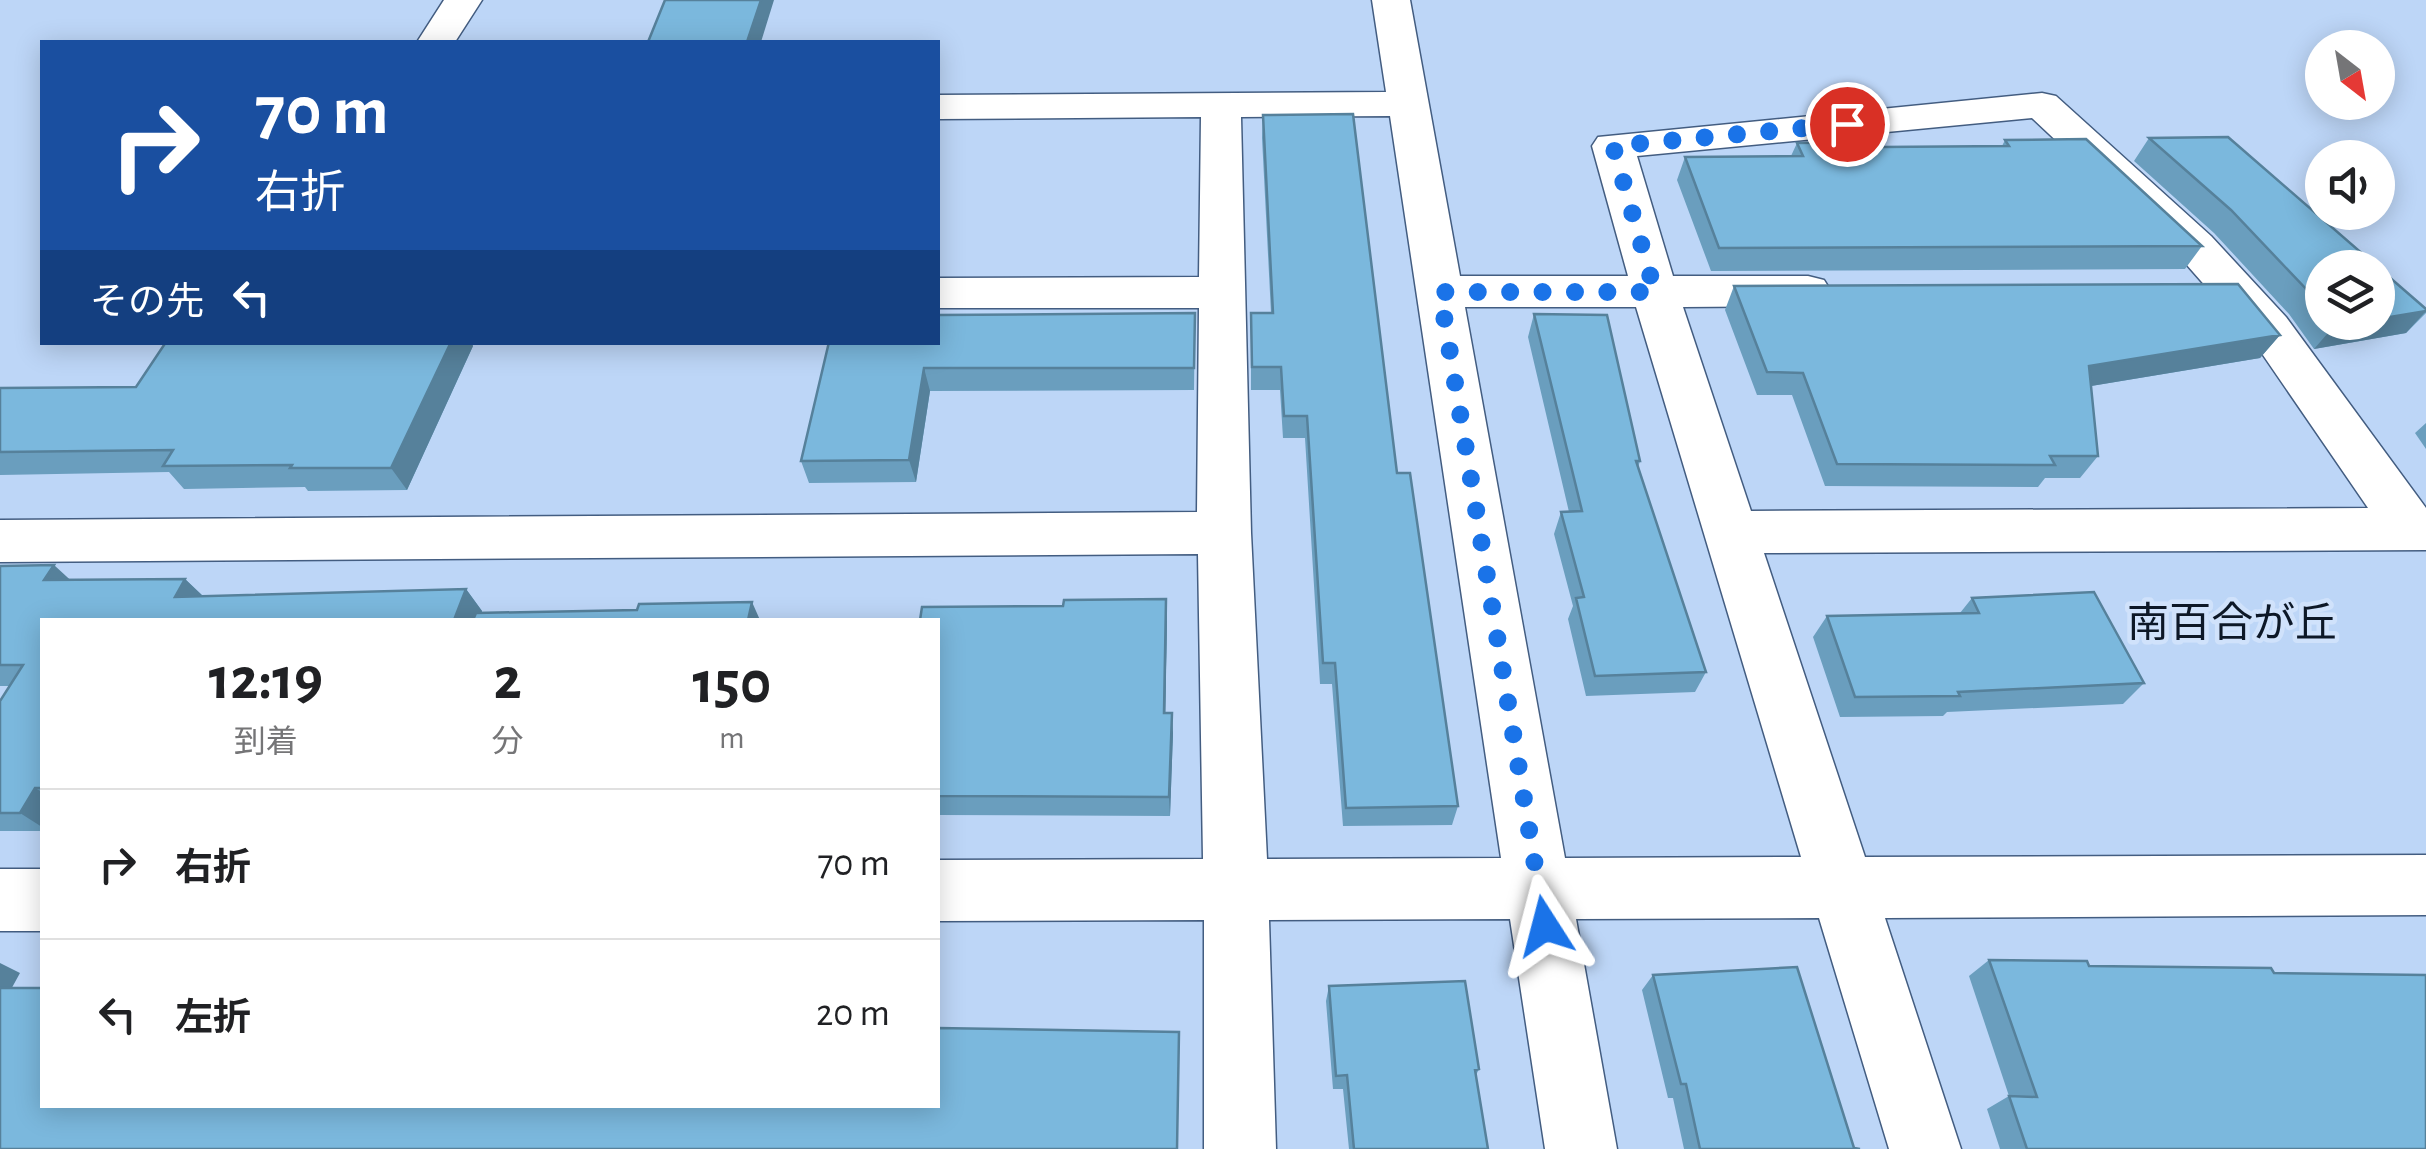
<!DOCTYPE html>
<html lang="ja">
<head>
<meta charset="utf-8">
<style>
  :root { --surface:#fff; --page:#f6f6f6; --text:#202124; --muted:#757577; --line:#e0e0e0 }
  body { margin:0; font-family:"Alegreya Sans","Noto Sans JP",sans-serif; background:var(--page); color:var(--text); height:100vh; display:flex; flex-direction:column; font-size:38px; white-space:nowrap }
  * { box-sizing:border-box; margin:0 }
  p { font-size:32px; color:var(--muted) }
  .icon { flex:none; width:55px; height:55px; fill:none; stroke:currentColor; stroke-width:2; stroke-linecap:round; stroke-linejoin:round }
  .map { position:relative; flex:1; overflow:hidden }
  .details { position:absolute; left:40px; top:618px; width:900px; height:490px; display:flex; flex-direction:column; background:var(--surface); border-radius:0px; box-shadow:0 5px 25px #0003 }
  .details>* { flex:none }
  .guide { position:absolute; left:40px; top:40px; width:900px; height:305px; border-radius:0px; box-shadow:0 5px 25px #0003; background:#1a4fa0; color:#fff; overflow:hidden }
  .needle { width:65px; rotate:149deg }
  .tools { position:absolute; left:2305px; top:30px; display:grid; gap:20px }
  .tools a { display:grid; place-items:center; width:90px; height:90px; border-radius:50%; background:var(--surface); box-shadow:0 5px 25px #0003; font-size:50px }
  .pin { position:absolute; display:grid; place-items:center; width:85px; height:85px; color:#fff; margin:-42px; border:5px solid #fff; border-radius:50%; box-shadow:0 2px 10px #0007 }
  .me { position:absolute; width:110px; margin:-55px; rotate:351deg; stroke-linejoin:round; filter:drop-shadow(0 0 8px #0008) }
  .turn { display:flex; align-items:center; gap:35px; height:210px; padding:0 50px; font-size:45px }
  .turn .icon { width:130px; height:130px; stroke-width:2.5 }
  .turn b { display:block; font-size:70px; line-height:85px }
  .then { display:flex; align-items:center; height:95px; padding:0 50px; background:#0003; gap:20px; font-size:38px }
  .eta { display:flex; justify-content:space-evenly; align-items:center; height:170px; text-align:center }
  .eta b { font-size:60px; font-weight:700; line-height:70px }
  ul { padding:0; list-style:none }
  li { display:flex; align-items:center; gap:30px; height:150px; padding:0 50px; border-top:2px solid var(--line) }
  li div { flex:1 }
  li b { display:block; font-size:38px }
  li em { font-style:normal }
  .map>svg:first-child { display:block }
</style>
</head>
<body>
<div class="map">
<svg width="2426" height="1149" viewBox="0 0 2426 1149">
  <rect width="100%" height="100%" fill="#bdd6f7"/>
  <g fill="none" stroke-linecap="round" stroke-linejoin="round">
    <!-- minor casing -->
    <g stroke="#435d81" stroke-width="3">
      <path id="minor" d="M444,0H482L455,42H417Z
        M1372,0H1410L1460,276H1628L1592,146L1598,137L2042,93L2056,96L2211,236L2286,317L2426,508V550L1764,553L1865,857L2426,855V915L1885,918L1961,1149H1889L1819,918L1576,919L1617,1149H1545L1510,919L1269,920L1276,1149H1204V920L938,921V860L1203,859L1198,554L0,562V520L1197,512L1199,308H938V278L1199,277L1201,117L938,119V95L1386,92ZM1390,116L1501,858L1267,859L1251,533L1241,117ZM2032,118L2179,256L2252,339L2368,508L1751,511L1683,307L1808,306L1824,302L1831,291L1824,280L1808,276H1673L1637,156ZM1465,307H1636L1801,857L1565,858Z
        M0,869H42V931H0Z"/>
    </g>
    <!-- minor -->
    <use href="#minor" fill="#fff" fill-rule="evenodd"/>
  </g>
  <!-- wall -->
  <path fill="#6a9ebe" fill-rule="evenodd" d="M1263,115L1397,473L1458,806L1452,825L1343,826L1332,684H1320L1305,438H1283L1280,390H1251V313H1271L1262,138Z
    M2228,137L2426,309V313L2406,333L2314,349L2289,314L2214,233L2134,161L2149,138ZM2322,268H2378V322H2322Z
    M2005,140L2202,246L2185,269L1711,271L1677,180L1685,157L1791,156L1797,143L1881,147L2002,146Z
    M1734,286L2280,335L2260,358L2091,386L2098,456L2080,478H2045L2038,487L1825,486L1792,395H1757L1725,310Z
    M1195,313L1194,390L930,391L916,482L809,483L801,461L829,342Z
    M1534,314L1640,461L1638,467L1706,672L1695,692L1586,696L1568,619L1573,606L1554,534L1561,512H1569L1528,337Z
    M166,342H471L473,346L407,490L308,491L305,487L184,489L169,472L0,475V388L136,387Z
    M2426,423V449L2415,433Z
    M0,566L71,580L185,579L203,596L466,589L482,611V612L760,620H42V831H0V701L10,686H0Z
    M1972,598L2144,683L2123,704L1947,712L1943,716L1840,717L1813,637L1827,616L1960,613Z
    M938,620H1167L1165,713L1173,733L1170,816L938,815Z
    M1989,960L2089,966L2274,973L2426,1149H2000L1987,1109L2009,1096L1969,976Z
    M1653,975L1854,1148L1860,1149H1684L1673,1098H1668L1642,990Z
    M1329,986L1479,1069L1476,1075L1488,1149H1349L1343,1089H1333L1326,1001Z"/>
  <!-- shaded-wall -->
  <path fill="#56819b" d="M761,0H774L761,42H747Z
    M2426,311L2406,333L2314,349L2334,326L2354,322H2378V319Z
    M2280,335L2260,358L2073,389L2089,366Z
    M451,342H471L473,346L407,490L391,468Z
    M924,368L930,391L916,482L909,460Z
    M54,565L78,587L44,580Z
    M185,579L207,600L175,597Z
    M466,589L482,611L479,620H454Z
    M1166,599L1167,620L1165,733L1164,713Z
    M752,602L760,620H748Z
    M1172,713L1173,733L1170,816L1169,797Z
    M35,788L42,792V827L20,813Z
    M0,963L20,973L3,1004L0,1003Z"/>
  <!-- building -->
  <path fill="#7bb8dd" stroke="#56819b" stroke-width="2.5" d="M665,0H761L747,42H648Z
    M1353,114L1397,473H1410L1458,806L1346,808L1335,663H1323L1307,416H1284L1281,367H1252L1251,313H1273L1263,115Z
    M2228,137L2426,309V311L2378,319V268H2322V310L2308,291L2231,210L2149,138Z
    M2086,139L2202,246L1719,248L1685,157L1803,156L1797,143L1878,142L1881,147L2009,146L2005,140Z
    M2238,284L2280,335L2089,366L2098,456H2050L2055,465L1837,464L1803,373L1767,372L1734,286Z
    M1195,313L1194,368H924L909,460L801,461L829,342H938V315Z
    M1534,314L1607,315L1640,461H1636L1706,672L1595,676L1576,598L1584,597L1561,512L1582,511Z
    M2332,322H2354L2334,326Z
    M166,342H451L391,468H290L292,465L163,466L173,450L0,452V388L136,387Z
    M54,565L44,580L185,579L175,597L466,589L454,620H42V788H35L20,813H0V701L23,665H0V566Z
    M2094,592L2144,683L1958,692L1960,696L1855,697L1827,616L1979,613L1972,598Z
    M1166,599L1164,713H1172L1169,797L938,796V620H920L922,607L1063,606L1064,600Z
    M752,602L748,620H473L476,613L637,610L639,604Z
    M1989,960L2087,961L2089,966L2271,968L2274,973L2426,975V1149H2027L2009,1096L2037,1097Z
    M1797,967L1854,1148L1860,1149H1700L1686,1084H1681L1653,975Z
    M1465,981L1479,1069L1475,1070L1488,1149H1354L1347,1075L1336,1076L1329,986Z
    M0,988H42V1105H938V1028L1179,1032L1177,1149H0Z"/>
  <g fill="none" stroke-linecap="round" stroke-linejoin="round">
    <!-- route -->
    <path stroke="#1a73e8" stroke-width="18" stroke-dasharray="0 32.4" d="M1545,926L1440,292H1655L1613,146L1847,124"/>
  </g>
  <g text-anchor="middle" stroke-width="9" stroke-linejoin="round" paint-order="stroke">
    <!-- quarter labels -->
    <g font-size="42" fill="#0d1827" stroke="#d0e2fb">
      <text x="2232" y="637">南百合が丘</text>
    </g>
  </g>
</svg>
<div class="tools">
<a><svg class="needle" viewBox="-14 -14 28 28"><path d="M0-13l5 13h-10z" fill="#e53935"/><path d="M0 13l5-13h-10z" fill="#757577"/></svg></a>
<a><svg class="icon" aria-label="sound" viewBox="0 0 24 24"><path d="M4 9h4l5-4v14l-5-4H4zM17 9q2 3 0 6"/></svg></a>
<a><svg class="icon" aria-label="layers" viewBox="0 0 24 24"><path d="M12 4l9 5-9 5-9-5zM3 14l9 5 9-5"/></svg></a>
</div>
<div class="pin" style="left:1847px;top:124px;background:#d93025"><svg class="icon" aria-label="arrive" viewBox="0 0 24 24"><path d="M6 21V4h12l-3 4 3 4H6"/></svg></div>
<svg class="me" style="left:1545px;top:926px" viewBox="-20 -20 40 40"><path d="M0-17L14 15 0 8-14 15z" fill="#1a73e8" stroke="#fff" stroke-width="4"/></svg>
<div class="guide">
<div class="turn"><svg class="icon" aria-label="right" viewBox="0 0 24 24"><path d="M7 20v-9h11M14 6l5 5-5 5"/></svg><div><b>70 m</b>右折</div></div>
<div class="then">その先<svg class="icon" aria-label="left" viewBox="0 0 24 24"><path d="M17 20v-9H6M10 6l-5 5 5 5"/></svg></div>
</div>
<section class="details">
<div class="eta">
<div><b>12:19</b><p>到着</p></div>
<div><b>2</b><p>分</p></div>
<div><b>150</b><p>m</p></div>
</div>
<ul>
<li><svg class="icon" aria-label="right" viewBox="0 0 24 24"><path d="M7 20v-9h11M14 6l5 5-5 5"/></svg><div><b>右折</b></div><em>70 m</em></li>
<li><svg class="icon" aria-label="left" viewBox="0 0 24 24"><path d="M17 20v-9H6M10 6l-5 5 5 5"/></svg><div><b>左折</b></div><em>20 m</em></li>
</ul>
</section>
</div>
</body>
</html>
